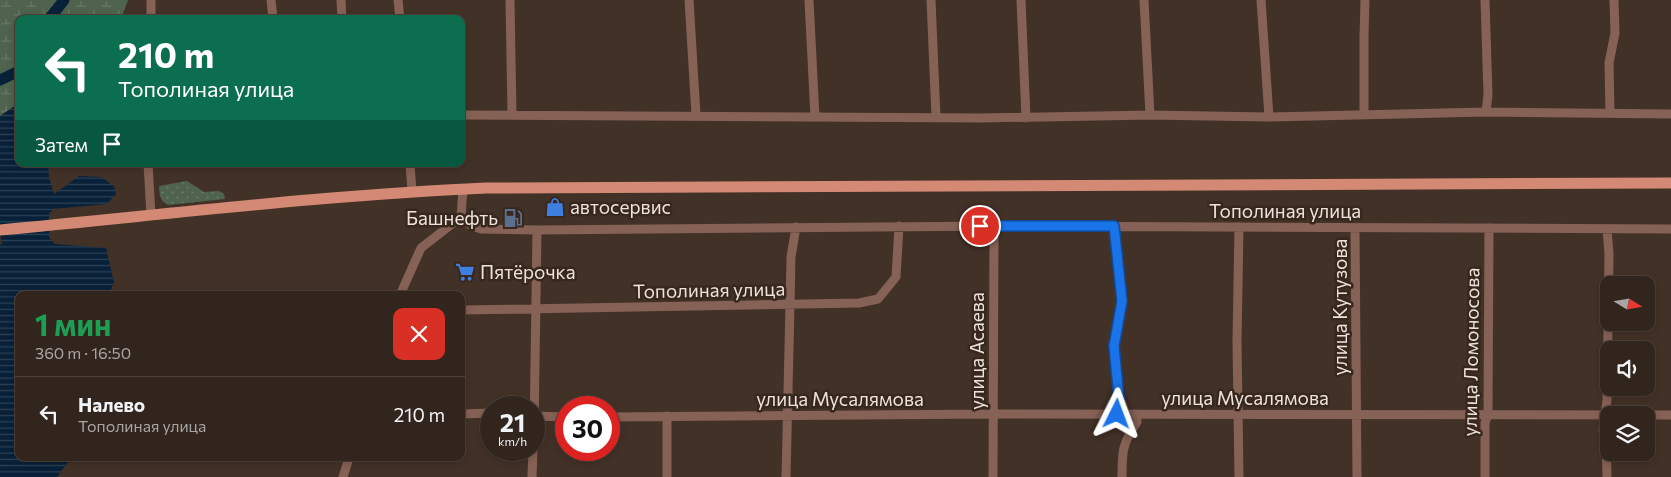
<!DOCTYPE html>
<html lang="ru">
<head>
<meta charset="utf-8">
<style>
  :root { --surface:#32251d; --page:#3d312a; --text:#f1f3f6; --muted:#a8a5a4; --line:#4d423b }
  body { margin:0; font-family:Commissioner,sans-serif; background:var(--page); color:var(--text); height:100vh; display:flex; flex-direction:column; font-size:19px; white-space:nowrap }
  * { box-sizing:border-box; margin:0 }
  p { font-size:16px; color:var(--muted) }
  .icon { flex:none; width:28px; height:28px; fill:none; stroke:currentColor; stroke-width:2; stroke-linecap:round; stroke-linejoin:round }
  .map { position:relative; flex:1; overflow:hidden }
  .drawer { position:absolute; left:15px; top:291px; width:450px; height:170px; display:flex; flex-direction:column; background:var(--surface); border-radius:10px; box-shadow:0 2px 8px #0003,0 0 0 1px var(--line) }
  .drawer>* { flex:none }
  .banner { position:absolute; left:15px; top:15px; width:450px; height:152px; border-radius:10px; box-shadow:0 2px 8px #0003,0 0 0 1px var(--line); background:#0b6e4f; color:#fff; overflow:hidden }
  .needle { width:32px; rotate:101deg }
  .buttons { position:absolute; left:1600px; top:276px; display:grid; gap:10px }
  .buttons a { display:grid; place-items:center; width:55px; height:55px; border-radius:10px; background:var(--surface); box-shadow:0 2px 8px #0003,0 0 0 1px var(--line); font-size:25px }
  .speed { position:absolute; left:480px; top:396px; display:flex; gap:10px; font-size:25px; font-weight:700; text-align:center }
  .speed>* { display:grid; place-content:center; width:65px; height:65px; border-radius:50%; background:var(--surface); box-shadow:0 2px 8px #0003,0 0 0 1px var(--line); line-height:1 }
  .speed small { font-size:12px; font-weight:400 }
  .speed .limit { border:8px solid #d22; background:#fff; color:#111 }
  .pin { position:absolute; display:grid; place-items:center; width:42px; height:42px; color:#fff; margin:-21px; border:2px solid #fff; border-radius:50%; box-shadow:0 1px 5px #0007 }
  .me { position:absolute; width:55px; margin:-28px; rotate:3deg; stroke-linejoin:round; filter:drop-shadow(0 0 4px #0008) }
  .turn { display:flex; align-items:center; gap:18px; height:105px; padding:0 20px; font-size:22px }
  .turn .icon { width:65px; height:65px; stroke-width:2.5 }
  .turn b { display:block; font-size:35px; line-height:42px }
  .then { display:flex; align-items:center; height:48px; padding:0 20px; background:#0003; gap:10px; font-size:19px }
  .round { display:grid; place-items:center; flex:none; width:52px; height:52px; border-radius:10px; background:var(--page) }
  .headline { display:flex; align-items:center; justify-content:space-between; height:85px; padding:0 20px }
  h1 { font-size:30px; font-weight:700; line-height:38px; color:#1e9e55 }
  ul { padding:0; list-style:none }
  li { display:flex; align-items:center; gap:15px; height:75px; padding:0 20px; border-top:1px solid var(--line) }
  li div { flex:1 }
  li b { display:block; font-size:19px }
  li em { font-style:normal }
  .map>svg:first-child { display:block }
</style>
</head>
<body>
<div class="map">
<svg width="1671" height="477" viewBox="0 0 1671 477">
  <defs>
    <pattern id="grass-dots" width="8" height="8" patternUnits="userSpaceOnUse" patternTransform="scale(1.25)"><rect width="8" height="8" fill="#4f634e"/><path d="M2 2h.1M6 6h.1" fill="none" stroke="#687967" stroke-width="1.8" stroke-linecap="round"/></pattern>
    <pattern id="wetland-marsh" width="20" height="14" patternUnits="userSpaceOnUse" patternTransform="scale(1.25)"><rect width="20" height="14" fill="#4f634e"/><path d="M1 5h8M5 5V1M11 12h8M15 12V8" fill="none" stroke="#687967"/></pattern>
    <pattern id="water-rules" width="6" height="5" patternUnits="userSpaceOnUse" patternTransform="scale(1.25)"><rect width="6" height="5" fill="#082139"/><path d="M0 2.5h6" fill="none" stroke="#2c4155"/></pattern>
  </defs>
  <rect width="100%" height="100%" fill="#423127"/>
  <!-- grass -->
  <path fill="url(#grass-dots)" d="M187,181L204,192L219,191L224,194L225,199L168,205C159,200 160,195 159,186Z"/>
  <!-- wetland -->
  <path fill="url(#wetland-marsh)" d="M0,0H128L121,19H19V103L0,116Z"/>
  <!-- water -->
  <path fill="url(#water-rules)" d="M19,103V164H48L49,177L54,194L79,176L101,177L114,186L116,194L107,204L53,209L49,214V237L55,244L106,248L114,282L109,295H19V458H71L57,477H0V245L2,243L0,234V116Z"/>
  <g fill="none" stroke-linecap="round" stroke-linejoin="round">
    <!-- river -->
    <path stroke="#082139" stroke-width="11" d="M49,19L64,0
      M0,80L19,71"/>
    <!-- minor -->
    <path stroke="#866156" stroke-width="9" d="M271,0L273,19
      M341,0L342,19
      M398,0L400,19
      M510,0L512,114
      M689,0L696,115
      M809,0L815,117
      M931,0L936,117
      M1021,0L1026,118
      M1144,0L1150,115
      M1261,0L1269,117
      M1485,0L1488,95L1486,112
      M151,19V0
      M1610,113L1609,63L1615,33L1614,0
      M461,115L981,118L1150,115L1269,117L1486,112L1671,114
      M1364,115V37L1365,0
      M148,164L151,215
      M410,164L412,191
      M461,217L470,225L481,229L537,230L534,432
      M1115,226L1122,301L1114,346L1119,399L1117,414
      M1355,228L1357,477
      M1607,229L1609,254L1607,400L1603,430L1606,439L1607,477
      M537,230L994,226L1671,229
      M400,295L421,248L461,217L463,189
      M461,310L859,303L878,299L896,277L899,226
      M461,414L491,413
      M534,416L566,417
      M609,417L993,414L1671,415
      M343,477L349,458
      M532,477L533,450
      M667,477V416
      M786,477L790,305L791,257L796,227
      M993,477L994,226
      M1122,477C1122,452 1122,444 1137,422L1136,414
      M1239,477L1237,341L1239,227
      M1485,477V423L1488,414L1489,228"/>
    <!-- major -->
    <path stroke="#d48974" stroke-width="11" d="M0,230C162,215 324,195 486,188L1671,183"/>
  </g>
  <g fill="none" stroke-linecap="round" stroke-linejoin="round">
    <!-- route casing -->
    <g stroke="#114b97" stroke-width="12">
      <path id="route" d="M980,226H1114L1122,301L1114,346L1119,399L1117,414"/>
    </g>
    <!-- route -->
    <use href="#route" stroke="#1a73e8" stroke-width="9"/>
  </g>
  <!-- icons -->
  <defs>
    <g id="shop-bare" transform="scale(1.5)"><path d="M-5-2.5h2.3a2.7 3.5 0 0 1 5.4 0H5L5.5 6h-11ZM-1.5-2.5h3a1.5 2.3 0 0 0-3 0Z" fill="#3f7fe0" stroke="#37271d" stroke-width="2.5" paint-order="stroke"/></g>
    <g id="fuel-bare" transform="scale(1.5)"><path d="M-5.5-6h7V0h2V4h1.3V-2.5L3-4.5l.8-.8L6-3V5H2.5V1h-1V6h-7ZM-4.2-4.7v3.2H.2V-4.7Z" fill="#5c6f8a" stroke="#37271d" stroke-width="2.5" paint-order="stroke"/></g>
    <g id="supermarket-bare" transform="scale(1.5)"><path d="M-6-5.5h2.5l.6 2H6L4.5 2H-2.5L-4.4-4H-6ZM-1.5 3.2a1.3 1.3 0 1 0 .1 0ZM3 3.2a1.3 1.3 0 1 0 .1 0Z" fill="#3f7fe0" stroke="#37271d" stroke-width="2.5" paint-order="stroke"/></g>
  </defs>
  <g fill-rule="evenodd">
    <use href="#shop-bare" x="555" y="207"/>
    <use href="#fuel-bare" x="513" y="218"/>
    <use href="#supermarket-bare" x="465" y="272"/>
  </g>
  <g text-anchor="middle" stroke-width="5" stroke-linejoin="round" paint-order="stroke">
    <!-- poi labels -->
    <g font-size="19" fill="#ece2db" stroke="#37271d" text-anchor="start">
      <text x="570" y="214">автосервис</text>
      <text x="498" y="225" text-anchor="end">Башнефть</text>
      <text x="480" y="279">Пятёрочка</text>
    </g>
    <!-- street labels -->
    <g font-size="19" fill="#ece2db" stroke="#37271d">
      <text x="1285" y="218">Тополиная улица</text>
      <text transform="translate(709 290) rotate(-1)" y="7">Тополиная улица</text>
      <text transform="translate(1340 307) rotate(-90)" y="7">улица Кутузова</text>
      <text transform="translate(977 351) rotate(-90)" y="7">улица Асаева</text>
      <text transform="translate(1471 352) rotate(-89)" y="7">улица Ломоносова</text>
      <text x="1245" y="405">улица Мусалямова</text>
      <text x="840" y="406">улица Мусалямова</text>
    </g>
  </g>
</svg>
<div class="buttons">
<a><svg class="needle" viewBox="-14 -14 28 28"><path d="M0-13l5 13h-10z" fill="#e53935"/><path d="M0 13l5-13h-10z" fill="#a8a5a4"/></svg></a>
<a><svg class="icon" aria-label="sound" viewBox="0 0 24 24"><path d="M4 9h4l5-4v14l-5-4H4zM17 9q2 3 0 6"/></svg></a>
<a><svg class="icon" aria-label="layers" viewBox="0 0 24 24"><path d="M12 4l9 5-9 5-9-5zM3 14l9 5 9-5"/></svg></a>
</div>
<div class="speed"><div>21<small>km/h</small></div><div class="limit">30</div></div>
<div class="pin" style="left:980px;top:226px;background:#d93025"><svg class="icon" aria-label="arrive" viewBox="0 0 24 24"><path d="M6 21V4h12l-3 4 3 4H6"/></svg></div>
<svg class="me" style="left:1117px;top:414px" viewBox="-20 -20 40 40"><path d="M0-17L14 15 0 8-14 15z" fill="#1a73e8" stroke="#fff" stroke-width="4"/></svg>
<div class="banner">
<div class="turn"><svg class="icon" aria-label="left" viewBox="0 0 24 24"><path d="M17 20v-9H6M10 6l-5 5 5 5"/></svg><div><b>210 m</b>Тополиная улица</div></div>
<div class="then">Затем<svg class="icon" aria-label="arrive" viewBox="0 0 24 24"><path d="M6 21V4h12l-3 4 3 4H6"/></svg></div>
</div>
<section class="drawer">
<div class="headline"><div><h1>1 мин</h1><p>360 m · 16:50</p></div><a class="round" style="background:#d93025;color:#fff"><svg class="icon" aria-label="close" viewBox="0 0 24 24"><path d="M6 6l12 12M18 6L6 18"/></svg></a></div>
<ul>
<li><svg class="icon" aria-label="left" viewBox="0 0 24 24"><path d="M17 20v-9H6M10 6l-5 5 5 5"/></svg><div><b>Налево</b><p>Тополиная улица</p></div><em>210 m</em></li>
</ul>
</section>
</div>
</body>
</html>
